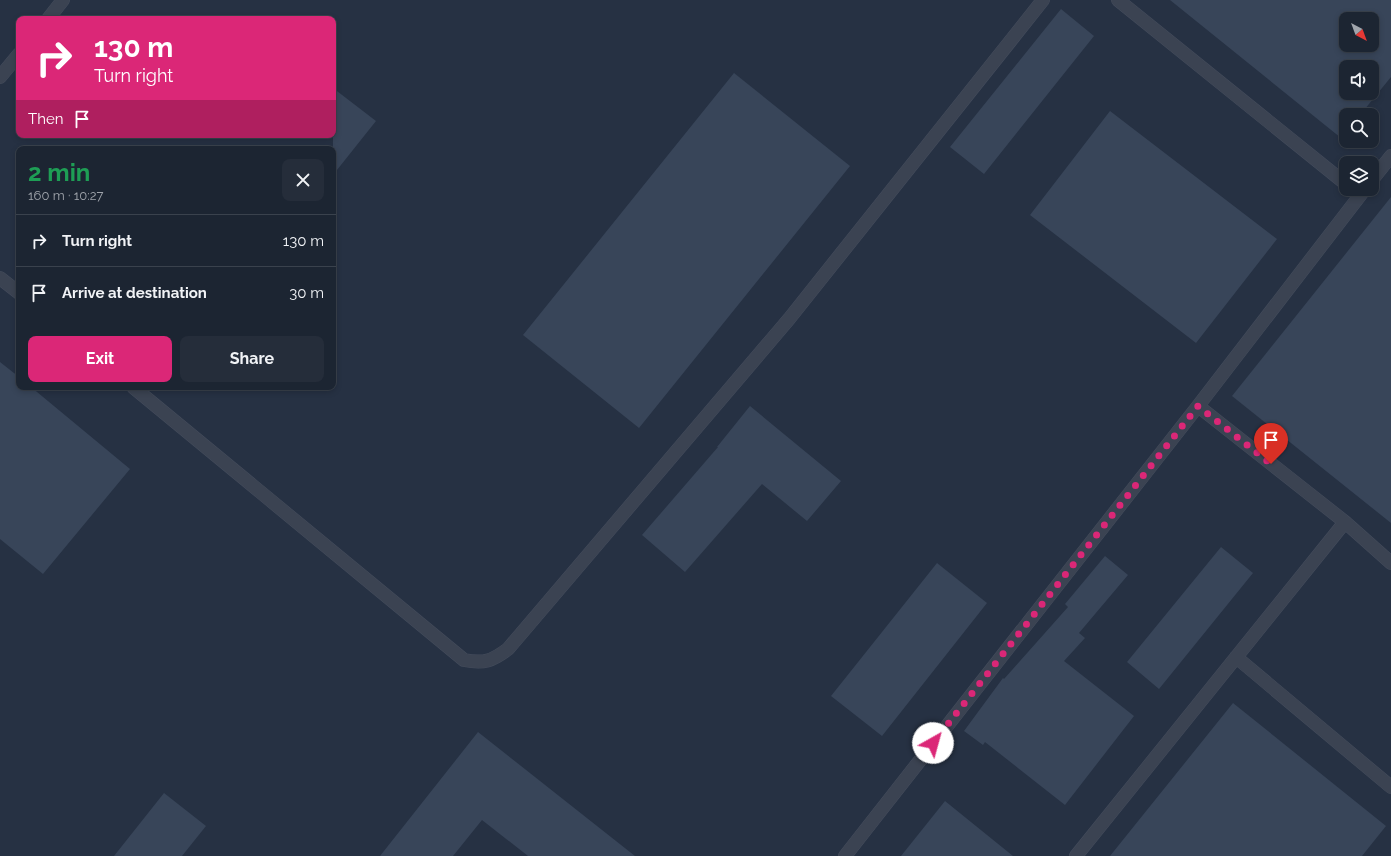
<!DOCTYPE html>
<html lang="en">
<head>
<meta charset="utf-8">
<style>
  :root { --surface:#1c2532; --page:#252d3a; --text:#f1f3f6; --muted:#a0a5ac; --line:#3a424d; --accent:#db2777 }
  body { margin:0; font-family:Raleway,sans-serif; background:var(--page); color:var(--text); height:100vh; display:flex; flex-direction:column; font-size:15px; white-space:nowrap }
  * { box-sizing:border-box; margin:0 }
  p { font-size:13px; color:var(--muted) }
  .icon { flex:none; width:22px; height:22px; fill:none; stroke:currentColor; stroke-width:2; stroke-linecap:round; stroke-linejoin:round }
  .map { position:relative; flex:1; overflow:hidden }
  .sheet { position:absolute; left:16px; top:146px; width:320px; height:244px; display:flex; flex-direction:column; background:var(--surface); border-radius:8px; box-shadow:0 2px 6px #0003,0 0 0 1px var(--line) }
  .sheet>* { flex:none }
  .hud { position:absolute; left:16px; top:16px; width:320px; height:122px; border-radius:8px; box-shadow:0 2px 6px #0003,0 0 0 1px var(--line); background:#db2777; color:#fff; overflow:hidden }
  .needle { width:26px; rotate:139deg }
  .buttons { position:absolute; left:1339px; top:12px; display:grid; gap:8px }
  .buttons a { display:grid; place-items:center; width:40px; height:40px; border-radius:8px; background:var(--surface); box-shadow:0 2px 6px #0003,0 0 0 1px var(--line); font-size:20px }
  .pin { position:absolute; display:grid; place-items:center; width:34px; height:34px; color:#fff; margin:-41px -17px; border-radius:50% 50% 50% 0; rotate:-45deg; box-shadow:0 0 4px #0007 }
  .pin .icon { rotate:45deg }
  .me { position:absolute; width:44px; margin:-22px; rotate:38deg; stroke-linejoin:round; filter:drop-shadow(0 0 3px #0008) }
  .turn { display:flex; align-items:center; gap:14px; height:84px; padding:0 12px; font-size:18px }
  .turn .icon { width:52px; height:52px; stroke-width:2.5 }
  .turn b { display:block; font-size:28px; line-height:34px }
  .then { display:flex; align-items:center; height:38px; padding:0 12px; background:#0003; gap:8px; font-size:15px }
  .round { display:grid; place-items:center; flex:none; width:42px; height:42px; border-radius:8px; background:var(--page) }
  .overview { display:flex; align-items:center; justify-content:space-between; height:68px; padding:0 12px }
  h1 { font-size:24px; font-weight:700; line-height:30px; color:#1e9e55 }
  .cta { display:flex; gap:8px; margin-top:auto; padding:8px 12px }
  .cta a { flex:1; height:46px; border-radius:8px; background:var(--accent); color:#fff; font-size:16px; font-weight:700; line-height:46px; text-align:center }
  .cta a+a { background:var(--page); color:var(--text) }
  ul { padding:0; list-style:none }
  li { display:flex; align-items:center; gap:12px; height:52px; padding:0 12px; border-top:1px solid var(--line) }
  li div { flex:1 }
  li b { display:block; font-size:15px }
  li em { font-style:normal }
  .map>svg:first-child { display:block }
</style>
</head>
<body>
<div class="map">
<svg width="1391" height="856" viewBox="0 0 1391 856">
  <rect width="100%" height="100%" fill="#263143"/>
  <!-- building -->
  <path fill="#384559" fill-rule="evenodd" d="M1170,0H1391V77L1360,115H1346V142ZM1346,19H1372V45H1346ZM1346,67H1372V93H1346Z
    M1061,9L1094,36L984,174L950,147Z
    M734,73L850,166L639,428L523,335Z
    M333,88L376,121L333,175Z
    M1110,111L1277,239L1196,343L1030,215Z
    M1391,197V523L1232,396Z
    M0,362L19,377V387H31L130,469L43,574L0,539Z
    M750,406L841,481L807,521L762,484L685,572L642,535L718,447H717Z
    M1221,547L1253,573L1159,689L1127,662Z
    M1105,556L1128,575L1079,633L1085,638L1064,661L1134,716L1065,805L985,742L983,745L964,731L1003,678L1004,679L1068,607L1065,604Z
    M937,563L987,603L882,736L831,696Z
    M1233,703L1386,826L1362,856H1110Z
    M478,732L635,856H528L482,820L453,856H380Z
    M164,793L206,826L182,856H114Z
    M945,801L1013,856H901Z"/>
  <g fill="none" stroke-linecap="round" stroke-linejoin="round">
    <!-- lane casing -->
    <g stroke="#444c5c" stroke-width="14">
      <path id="lane" d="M1118,0L1346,184
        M48,19L63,0
        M0,77L19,54
        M1372,180L1391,156
        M0,278L19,293
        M133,387L464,660C484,664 492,661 508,649L789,319L1043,0
        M1198,406L1345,522L1391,563
        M1236,657L1391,787
        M845,856L1198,406L1365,189
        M1076,856L1345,522"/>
    </g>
    <!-- lane -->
    <use href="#lane" stroke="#3b4352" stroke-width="13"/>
  </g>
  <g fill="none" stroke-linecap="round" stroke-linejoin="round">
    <!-- route -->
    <path stroke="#db2777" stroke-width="7" stroke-dasharray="0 12.6" d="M933,743L1198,406L1271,464"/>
  </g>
</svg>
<div class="buttons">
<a><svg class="needle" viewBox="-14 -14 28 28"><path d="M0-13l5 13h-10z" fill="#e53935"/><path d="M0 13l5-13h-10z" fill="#a0a5ac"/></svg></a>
<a><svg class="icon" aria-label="sound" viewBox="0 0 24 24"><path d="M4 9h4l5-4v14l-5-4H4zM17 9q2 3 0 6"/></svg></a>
<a><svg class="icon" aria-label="search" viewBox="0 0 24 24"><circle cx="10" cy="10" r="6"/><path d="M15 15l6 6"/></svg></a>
<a><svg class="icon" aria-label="layers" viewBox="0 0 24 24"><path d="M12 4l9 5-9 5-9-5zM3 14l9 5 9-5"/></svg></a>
</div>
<div class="pin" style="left:1271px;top:464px;background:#d93025"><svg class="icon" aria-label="arrive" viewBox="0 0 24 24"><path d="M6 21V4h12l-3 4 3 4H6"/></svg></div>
<svg class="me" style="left:933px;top:743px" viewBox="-20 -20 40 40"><circle r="19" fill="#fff"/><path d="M0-13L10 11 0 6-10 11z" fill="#db2777"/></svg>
<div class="hud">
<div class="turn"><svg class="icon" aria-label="right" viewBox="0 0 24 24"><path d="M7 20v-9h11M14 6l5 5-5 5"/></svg><div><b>130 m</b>Turn right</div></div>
<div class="then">Then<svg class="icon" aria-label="arrive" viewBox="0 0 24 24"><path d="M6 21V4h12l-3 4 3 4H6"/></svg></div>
</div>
<section class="sheet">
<div class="overview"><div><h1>2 min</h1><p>160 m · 10:27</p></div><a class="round"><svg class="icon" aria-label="close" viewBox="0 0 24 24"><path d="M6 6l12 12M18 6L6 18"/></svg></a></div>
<ul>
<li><svg class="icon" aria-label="right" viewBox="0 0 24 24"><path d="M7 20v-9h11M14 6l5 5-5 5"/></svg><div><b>Turn right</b></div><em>130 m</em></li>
<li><svg class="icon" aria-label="arrive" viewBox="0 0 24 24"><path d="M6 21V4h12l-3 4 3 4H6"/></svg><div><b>Arrive at destination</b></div><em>30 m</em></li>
</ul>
<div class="cta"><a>Exit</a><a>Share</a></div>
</section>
</div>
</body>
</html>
